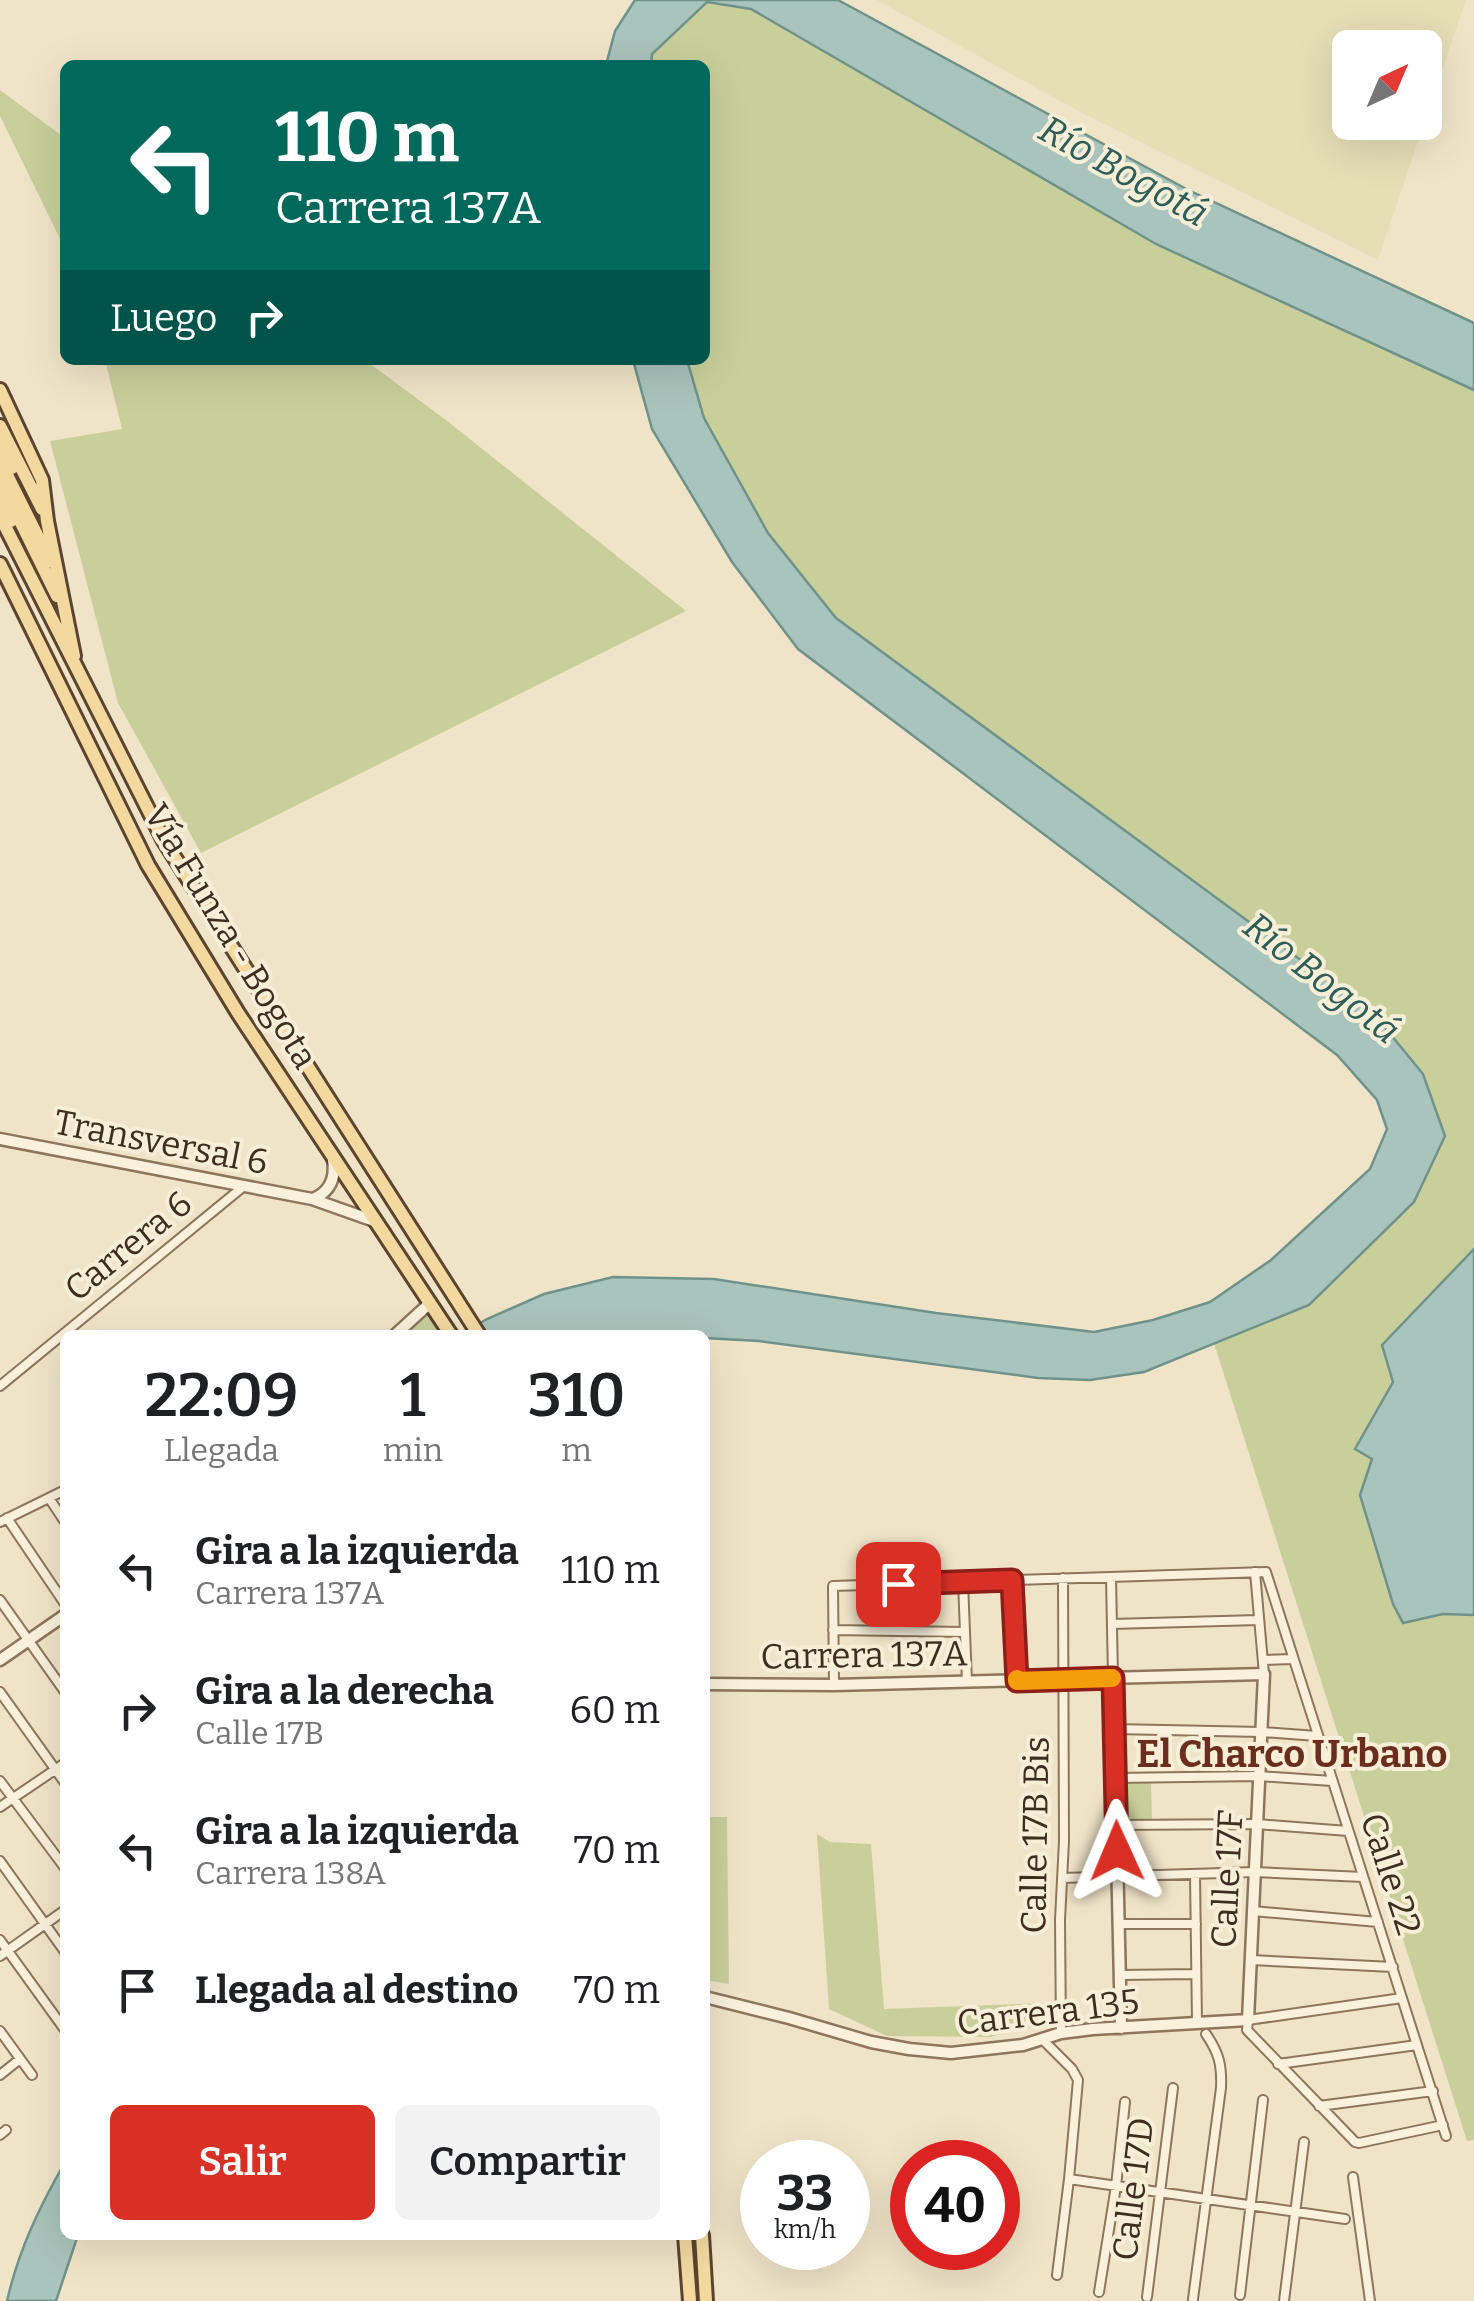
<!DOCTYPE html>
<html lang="es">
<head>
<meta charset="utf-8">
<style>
  :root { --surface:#fff; --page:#f2f2f2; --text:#202124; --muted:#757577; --accent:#d93025 }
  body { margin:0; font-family:Bitter,serif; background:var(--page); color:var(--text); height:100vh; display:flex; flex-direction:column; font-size:38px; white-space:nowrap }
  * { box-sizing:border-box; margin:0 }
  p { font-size:32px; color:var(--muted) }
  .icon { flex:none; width:55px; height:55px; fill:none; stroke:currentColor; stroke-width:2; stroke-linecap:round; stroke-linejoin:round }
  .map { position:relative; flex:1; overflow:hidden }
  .drawer { position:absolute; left:60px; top:1330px; width:650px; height:910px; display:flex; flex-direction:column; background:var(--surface); border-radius:15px; box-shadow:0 10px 40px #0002 }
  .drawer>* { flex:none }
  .banner { position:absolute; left:60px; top:60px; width:650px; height:305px; border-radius:15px; box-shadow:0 10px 40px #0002; background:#00695c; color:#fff; overflow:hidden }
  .needle { width:65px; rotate:44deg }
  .fabs { position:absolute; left:1332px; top:30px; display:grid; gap:20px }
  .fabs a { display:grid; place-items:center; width:110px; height:110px; border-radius:15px; background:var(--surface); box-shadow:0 10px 40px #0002; font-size:50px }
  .speed { position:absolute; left:740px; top:2140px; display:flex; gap:20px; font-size:50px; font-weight:700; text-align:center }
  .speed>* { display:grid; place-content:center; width:130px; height:130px; border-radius:50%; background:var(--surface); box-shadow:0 10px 40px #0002; line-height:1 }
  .speed small { font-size:25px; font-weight:400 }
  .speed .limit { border:15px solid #d22; background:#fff; color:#111 }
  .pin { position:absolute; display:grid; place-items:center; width:85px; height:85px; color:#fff; margin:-42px; border-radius:20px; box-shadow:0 5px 15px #0006 }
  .me { position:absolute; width:110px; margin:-55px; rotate:359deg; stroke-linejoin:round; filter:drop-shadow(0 0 8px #0008) }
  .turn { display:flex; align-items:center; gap:35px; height:210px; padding:0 50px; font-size:45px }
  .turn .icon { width:130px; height:130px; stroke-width:2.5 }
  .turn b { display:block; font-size:70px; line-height:85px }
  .then { display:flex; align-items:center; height:95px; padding:0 50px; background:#0003; gap:20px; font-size:38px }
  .eta { display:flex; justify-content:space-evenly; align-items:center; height:170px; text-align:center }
  .eta b { font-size:60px; font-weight:600; line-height:70px }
  .primary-button { display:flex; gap:20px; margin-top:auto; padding:20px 50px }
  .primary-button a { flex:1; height:115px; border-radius:15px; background:var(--accent); color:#fff; font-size:40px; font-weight:600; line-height:115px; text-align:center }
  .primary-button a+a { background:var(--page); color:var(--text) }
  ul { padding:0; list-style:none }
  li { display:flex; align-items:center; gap:30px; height:140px; padding:0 50px }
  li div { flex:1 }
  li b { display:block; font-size:38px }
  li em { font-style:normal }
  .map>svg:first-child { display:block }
</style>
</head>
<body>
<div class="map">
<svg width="1474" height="2301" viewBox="0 0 1474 2301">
  <rect width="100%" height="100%" fill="#f0e4c8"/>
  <!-- farmland -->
  <path fill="#e6deb5" d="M877,0H1466L1425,121V48H1350V122L1424,123L1378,260L1080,112Z"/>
  <!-- green -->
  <path fill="#c9cf9b" d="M707,2L751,9L1156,244L1474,390V2140L1467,2141L1214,1343L1309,1305L1445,1136L1423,1074L1373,1013L836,618L768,533L704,418L687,360H705V65H651L652,54Z
    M0,90L65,138V249L0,116Z
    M105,360H365L446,420L686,611L201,853L118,703L50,441L122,429Z
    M428,1313L443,1335H404Z
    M1119,1782H1151L1152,1821L1120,1822Z
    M705,1817H727L729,1984L705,1980Z
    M817,1834L830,1842L871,1844L884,2009L1045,2003V2024L989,2037L887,2036L829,2009Z"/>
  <!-- water -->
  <path fill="#a9c4bc" stroke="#6f938a" stroke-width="2.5" d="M635,0H838L1190,191L1474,323V390L1156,244L751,9L707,2L652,54L651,65H606L615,31Z
    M633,360H687L704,418L768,533L836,618L1373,1013L1423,1074L1445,1136L1414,1202L1309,1305L1144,1372L1090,1380L1038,1378L759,1341L705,1338V1335L625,1332L594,1335H459L487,1319L544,1294L613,1277L714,1279L936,1313L1094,1332L1153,1320L1210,1302L1271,1260L1370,1169L1387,1129L1377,1100L1337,1055L798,649L732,562L652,429Z
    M1474,1249V1615L1443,1614L1403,1623L1393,1604L1360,1495L1372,1459L1355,1449L1393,1382L1382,1345Z
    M65,2162V2235H78L56,2301H7C19,2249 39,2208 65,2162Z"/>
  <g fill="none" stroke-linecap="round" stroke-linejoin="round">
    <!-- minor casing -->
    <g stroke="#8d765c" stroke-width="12">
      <path id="minor" d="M0,1386L244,1186
        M49,1498L65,1522
        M7,1518L65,1604
        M0,1522L65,1490
        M1255,1572L1264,1674
        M1111,1577L1113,1678
        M1012,1580L1017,1681
        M963,1582L967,1682
        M0,1600L65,1692
        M1112,1624L1259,1620
        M833,1630L965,1632
        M1263,1660L1292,1659
        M834,1685L833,1586L1266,1572L1446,2136
        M0,1692L65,1783
        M1114,1729L1262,1732L1317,1736
        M1115,1778L1259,1776L1332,1781
        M0,1781L65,1868
        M0,1807L65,1763
        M1116,1825L1257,1824L1348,1831
        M0,1861L65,1952
        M1195,1874L1197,2023
        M1062,1878L1255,1872L1363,1877
        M1253,1911L1378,1922
        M1119,1924H1196
        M0,1940L65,2030
        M0,1956L65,1910
        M1251,1960L1393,1967
        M1120,1975L1196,1974
        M1402,1998L1248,2020L1247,2030L1355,2142L1359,2143L1443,2125
        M0,2031L32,2075
        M1061,2033L1060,1920L1064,1841L1063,1578
        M1042,2039L1072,2069L1078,2080L1069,2179L1057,2275
        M1278,2064L1417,2045
        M0,2075L20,2059
        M1319,2106L1433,2091
        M0,2135L6,2130
        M1353,2177L1370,2301
        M1069,2179L1345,2219
        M1099,2292L1116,2186L1125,2102
        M1240,2295L1263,2100
        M1147,2297L1173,2088
        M1193,2299L1221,2088C1222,2065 1219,2053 1206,2034
        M1284,2301L1304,2142"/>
    </g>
    <!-- tertiary casing -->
    <g stroke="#8d765c" stroke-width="15">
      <path id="tertiary" d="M0,1139L312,1199L377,1222
        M313,1199C330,1192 336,1178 333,1160
        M395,1335L430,1303
        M0,1660L65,1615
        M1113,1678L1121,2028
        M705,1684L834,1685L1264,1674L1248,2020L1093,2029L1061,2033L1023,2045L951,2053L909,2049L871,2042L789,2018L705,1997"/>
    </g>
    <!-- primary casing -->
    <g stroke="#5b4430" stroke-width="18">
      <path id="primary" d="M0,390L42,480L47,521L74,656
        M0,426L42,509
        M0,444L12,468
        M0,461L50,561
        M0,480L57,596
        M0,499L11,521
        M0,516L164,841L479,1335
        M0,564L148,865L238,1013L451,1335
        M685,2235L690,2301
        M702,2235L706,2301"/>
    </g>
    <!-- minor -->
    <use href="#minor" stroke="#faf1dc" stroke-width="8"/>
    <!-- tertiary -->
    <use href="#tertiary" stroke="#faf1dc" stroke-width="10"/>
    <!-- primary -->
    <use href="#primary" stroke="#f3d9a0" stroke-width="12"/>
  </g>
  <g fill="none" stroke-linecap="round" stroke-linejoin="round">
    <!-- route casing -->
    <g stroke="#8d1f18" stroke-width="25">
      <path id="route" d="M898,1584L1012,1580L1017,1681L1113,1678L1117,1851"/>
    </g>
    <!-- route -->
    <use href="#route" stroke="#d93025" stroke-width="18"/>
    <!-- slow -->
    <path stroke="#f59e0b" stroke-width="18" d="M1017,1679V1681L1112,1678"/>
  </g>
  <g text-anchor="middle" stroke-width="8" stroke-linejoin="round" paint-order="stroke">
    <!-- street labels -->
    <g font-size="35" fill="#3d2e20" stroke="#f7eed8">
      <text transform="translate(231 936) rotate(59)" y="12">Vía Funza - Bogota</text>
      <text transform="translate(161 1142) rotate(11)" y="12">Transversal 6</text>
      <text transform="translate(128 1246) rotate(-39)" y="12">Carrera 6</text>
      <text transform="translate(864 1655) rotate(-1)" y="12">Carrera 137A</text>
      <text transform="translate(1035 1835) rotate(-89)" y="12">Calle 17B Bis</text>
      <text transform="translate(1391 1874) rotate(72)" y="12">Calle 22</text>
      <text transform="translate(1227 1879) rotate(-87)" y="12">Calle 17F</text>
      <text transform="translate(1048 2012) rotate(-7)" y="12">Carrera 135</text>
      <text transform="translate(1133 2189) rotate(-83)" y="12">Calle 17D</text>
    </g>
    <!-- water labels -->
    <g font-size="38" font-style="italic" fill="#2f5d5a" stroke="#f7eed8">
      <text transform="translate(1124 171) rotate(29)" y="13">Río Bogotá</text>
      <text transform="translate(1322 978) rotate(38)" y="13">Río Bogotá</text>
    </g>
    <!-- neighbourhood labels -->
    <g font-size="38" font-weight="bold" fill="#6b2e1e" stroke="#f7eed8">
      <text x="1292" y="1767">El Charco Urbano</text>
    </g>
  </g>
</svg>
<div class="fabs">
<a><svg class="needle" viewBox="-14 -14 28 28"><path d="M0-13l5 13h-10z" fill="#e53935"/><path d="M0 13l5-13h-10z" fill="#757577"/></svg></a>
</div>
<div class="speed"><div>33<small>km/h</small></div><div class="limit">40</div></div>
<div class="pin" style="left:898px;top:1584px;background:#d93025"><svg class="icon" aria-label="arrive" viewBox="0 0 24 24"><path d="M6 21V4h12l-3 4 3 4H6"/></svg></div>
<svg class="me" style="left:1117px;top:1851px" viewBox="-20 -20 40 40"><path d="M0-17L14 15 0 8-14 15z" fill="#d93025" stroke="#fff" stroke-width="4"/></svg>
<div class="banner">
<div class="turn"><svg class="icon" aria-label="left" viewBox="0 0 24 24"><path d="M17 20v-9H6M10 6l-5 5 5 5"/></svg><div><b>110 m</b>Carrera 137A</div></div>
<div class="then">Luego<svg class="icon" aria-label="right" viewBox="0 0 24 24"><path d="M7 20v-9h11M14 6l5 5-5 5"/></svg></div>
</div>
<section class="drawer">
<div class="eta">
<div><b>22:09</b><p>Llegada</p></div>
<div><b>1</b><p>min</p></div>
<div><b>310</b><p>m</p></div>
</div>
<ul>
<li><svg class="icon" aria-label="left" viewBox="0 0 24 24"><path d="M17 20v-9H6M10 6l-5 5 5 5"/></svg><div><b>Gira a la izquierda</b><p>Carrera 137A</p></div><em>110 m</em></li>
<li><svg class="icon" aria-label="right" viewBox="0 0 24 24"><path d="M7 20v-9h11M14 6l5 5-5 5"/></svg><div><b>Gira a la derecha</b><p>Calle 17B</p></div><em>60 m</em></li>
<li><svg class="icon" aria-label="left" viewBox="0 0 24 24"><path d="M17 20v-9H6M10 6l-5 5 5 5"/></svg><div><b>Gira a la izquierda</b><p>Carrera 138A</p></div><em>70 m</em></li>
<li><svg class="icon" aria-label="arrive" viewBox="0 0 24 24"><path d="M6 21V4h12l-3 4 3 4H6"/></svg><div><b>Llegada al destino</b></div><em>70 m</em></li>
</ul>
<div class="primary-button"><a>Salir</a><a>Compartir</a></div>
</section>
</div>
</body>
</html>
